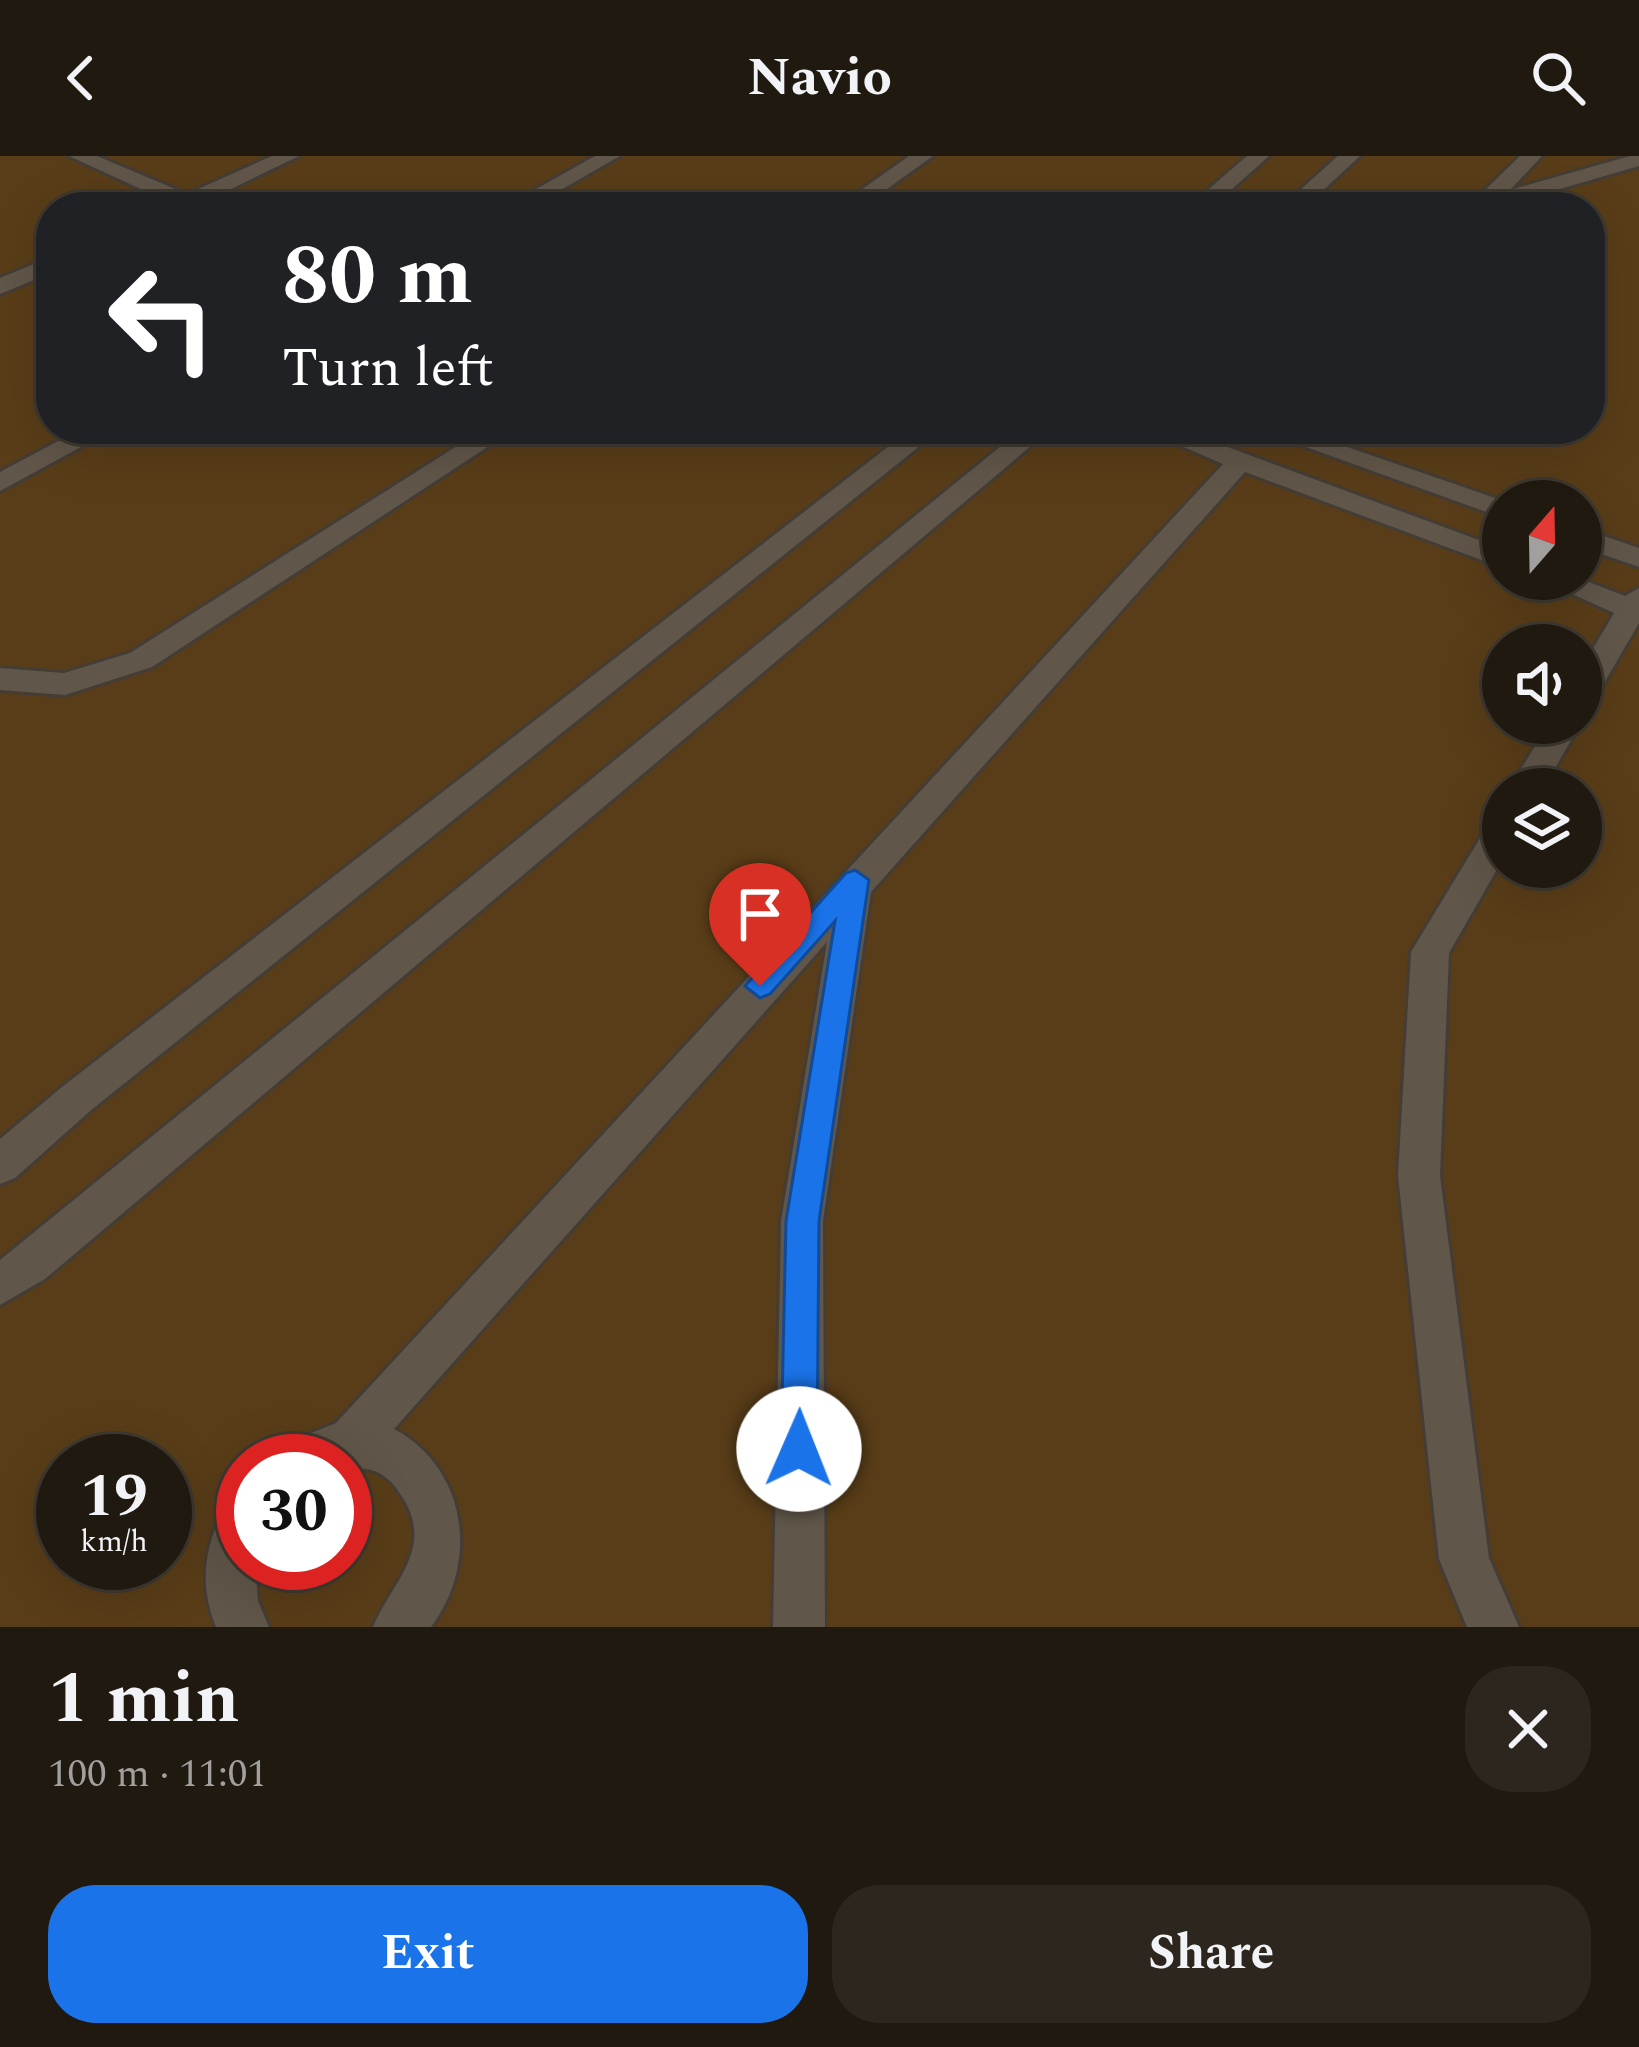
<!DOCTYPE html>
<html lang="en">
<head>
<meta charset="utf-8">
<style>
  :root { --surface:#201910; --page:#2d261e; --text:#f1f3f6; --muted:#a2a09f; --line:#3d3830; --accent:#1a73e8 }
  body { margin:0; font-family:Spectral,serif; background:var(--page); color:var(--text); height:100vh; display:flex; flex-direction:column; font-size:45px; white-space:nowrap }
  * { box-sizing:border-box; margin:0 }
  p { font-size:39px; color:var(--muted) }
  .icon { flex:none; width:66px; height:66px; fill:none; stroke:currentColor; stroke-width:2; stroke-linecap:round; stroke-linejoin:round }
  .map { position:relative; height:1471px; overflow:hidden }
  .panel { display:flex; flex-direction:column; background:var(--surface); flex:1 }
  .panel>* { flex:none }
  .top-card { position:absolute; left:36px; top:36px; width:1569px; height:252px; border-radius:48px; box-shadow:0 12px 48px #0002,0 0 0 3px var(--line); background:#202124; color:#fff; overflow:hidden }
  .needle { width:78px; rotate:20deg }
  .fabs { position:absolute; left:1482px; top:324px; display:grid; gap:24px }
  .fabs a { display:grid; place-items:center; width:120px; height:120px; border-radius:50%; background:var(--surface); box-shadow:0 12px 48px #0002,0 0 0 3px var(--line); font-size:60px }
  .speed { position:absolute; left:36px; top:1278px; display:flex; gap:24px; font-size:60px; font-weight:700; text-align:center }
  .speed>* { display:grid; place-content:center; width:156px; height:156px; border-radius:50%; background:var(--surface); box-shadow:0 12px 48px #0002,0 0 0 3px var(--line); line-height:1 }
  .speed small { font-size:30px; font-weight:400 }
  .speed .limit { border:18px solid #d22; background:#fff; color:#111 }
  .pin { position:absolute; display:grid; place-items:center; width:102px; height:102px; color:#fff; margin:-123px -51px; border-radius:50% 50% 50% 0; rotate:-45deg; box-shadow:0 0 12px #0007 }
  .pin .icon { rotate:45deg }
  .me { position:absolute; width:132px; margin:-66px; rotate:1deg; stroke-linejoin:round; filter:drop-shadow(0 0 9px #0008) }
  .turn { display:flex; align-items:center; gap:42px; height:252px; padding:0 48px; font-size:54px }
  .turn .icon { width:156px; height:156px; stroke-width:2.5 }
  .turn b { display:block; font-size:84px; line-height:102px }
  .round { display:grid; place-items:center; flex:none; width:126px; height:126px; border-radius:48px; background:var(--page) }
  .head { display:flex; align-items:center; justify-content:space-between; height:204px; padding:0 48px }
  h1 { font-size:72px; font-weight:700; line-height:90px }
  .action { display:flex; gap:24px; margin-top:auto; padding:24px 48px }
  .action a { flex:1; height:138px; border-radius:48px; background:var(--accent); color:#fff; font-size:48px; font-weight:700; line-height:138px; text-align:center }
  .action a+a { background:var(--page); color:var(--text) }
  header { display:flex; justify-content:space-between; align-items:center; height:156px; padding:0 48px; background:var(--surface); font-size:54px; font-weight:700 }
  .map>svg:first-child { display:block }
</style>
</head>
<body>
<header><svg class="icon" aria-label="back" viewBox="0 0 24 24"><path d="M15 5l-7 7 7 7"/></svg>Navio<svg class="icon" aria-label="search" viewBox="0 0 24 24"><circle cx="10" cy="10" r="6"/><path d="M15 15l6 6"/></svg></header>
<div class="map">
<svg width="1639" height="1471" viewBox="0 0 1639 1471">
  <rect width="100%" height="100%" fill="#2a2116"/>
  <!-- green -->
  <path fill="#593d18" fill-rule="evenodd" d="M0,0H1639V1471H0ZM51,51H1590V273H51ZM1503,345H1581V423H1503ZM1503,489H1581V567H1503ZM1503,633H1581V711H1503ZM63,1305H165V1407H63ZM243,1305H345V1407H243Z"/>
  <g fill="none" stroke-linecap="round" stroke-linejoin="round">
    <!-- minor casing -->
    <g stroke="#443d35" stroke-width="6">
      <path id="minor" d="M69,0H97L187,38L272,0H299L194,51H165L169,46Z
        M595,0H620L531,51H504Z
        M909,0H933L862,51H837Z
        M1247,0H1269L1212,51H1188Z
        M1338,0H1360L1305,51H1281Z
        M1520,0H1542L1510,34L1630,0H1639V10L1498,51H1476L1480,39Z
        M51,101V117L0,138V122Z
        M81,273H114L0,335V316Z
        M484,273H515L152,511L65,539L0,534V512L64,517L130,497Z
        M911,273H941L90,955L15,1022L0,1028V983L62,931Z
        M1022,273H1051L45,1123L0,1149V1104Z
        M1142,273H1179L1503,393V412L1245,316L871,736L823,1065L825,1471H773L781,1065L827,786L394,1273C467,1312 480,1406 431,1471H373C394,1422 440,1389 396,1332C383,1315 367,1309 346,1315L345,1305H277L284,1288L336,1267L1223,308Z
        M1256,273H1295L1504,345L1503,362Z
        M1581,372L1639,392V411L1581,391Z
        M1539,423H1581L1625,440L1639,432V467L1592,548L1581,551V513L1614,457Z
        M1549,567H1581L1543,633H1509Z
        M1503,660V703L1449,797L1440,1020L1489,1402L1519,1471H1467L1439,1403L1398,1020L1411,796L1491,664Z
        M243,1340V1407H255L258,1445L269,1471H216C198,1426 205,1390 226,1348Z"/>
    </g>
    <!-- minor -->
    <use href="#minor" fill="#605649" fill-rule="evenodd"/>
  </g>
  <!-- route -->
  <path fill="#1a73e8" stroke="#114b97" stroke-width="3" d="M855,714L869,724L819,1065L817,1293L811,1306L799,1311L786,1306L781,1293L786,1065L835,765L770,838L760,842L745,830L846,717Z"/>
</svg>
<div class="fabs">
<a><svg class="needle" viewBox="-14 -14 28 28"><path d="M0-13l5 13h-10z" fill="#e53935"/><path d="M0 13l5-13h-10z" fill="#a2a09f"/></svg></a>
<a><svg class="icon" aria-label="sound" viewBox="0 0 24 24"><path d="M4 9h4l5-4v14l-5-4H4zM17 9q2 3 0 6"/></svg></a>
<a><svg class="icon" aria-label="layers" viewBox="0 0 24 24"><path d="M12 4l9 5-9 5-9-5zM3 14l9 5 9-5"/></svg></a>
</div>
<div class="speed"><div>19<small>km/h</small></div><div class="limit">30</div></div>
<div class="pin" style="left:760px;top:830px;background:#d93025"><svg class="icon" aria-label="arrive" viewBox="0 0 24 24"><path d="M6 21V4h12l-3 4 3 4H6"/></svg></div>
<svg class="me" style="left:799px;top:1293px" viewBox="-20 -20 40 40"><circle r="19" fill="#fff"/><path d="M0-13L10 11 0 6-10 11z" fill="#1a73e8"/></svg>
<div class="top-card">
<div class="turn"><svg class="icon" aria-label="left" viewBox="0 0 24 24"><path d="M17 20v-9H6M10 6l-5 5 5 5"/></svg><div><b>80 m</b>Turn left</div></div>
</div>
</div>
<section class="panel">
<div class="head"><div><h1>1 min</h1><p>100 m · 11:01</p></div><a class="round"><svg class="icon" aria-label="close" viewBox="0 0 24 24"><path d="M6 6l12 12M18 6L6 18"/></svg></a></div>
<div class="action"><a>Exit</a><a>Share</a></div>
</section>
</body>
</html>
